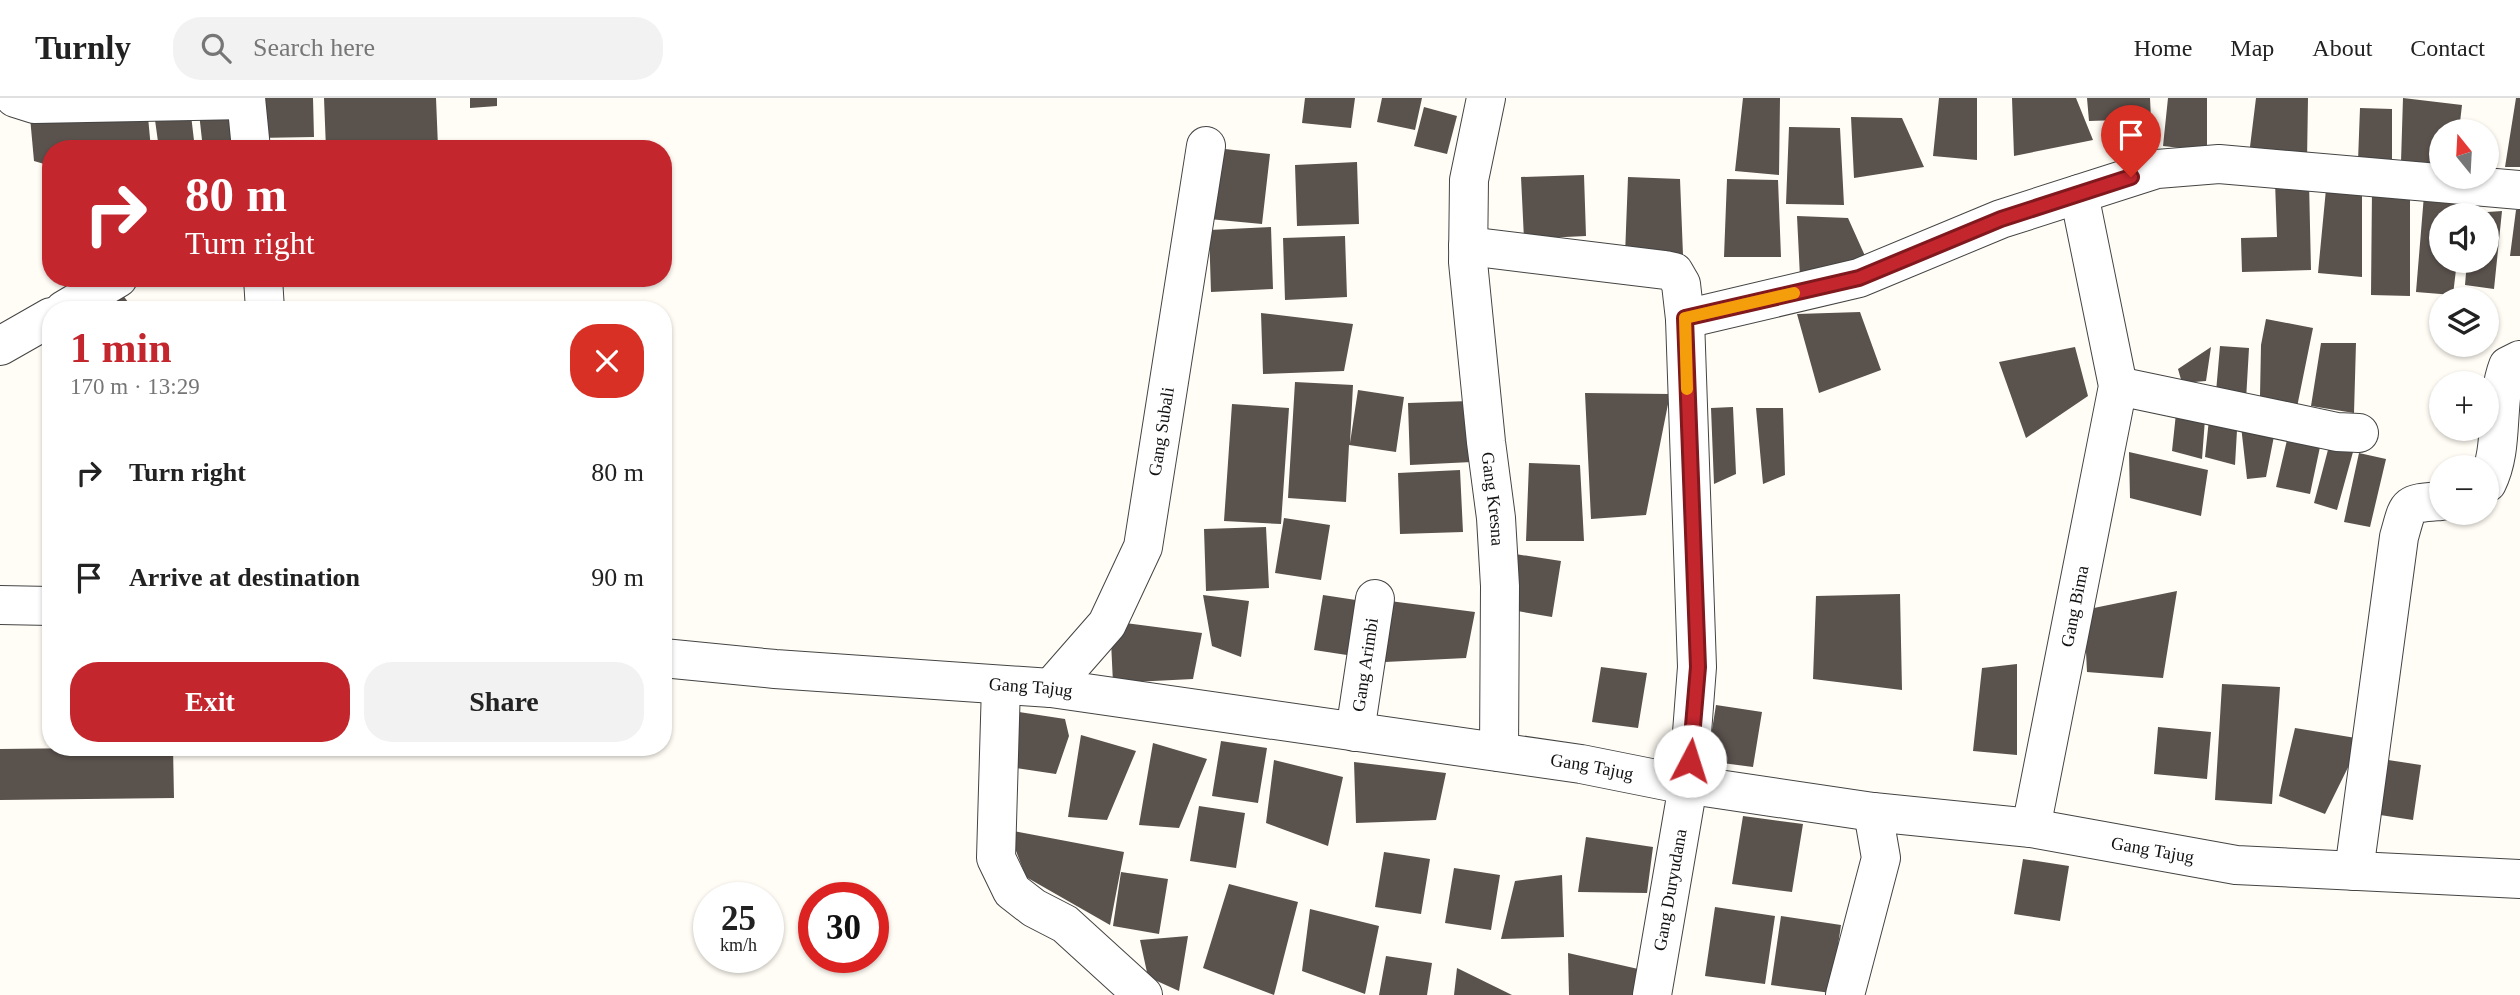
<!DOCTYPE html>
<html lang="en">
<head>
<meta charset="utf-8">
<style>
  :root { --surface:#fff; --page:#f2f2f2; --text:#222; --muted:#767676; --line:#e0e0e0; --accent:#c4262e }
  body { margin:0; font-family:"Times New Roman",serif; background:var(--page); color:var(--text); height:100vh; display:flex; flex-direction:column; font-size:26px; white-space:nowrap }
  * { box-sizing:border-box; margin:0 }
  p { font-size:23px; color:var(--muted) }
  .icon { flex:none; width:38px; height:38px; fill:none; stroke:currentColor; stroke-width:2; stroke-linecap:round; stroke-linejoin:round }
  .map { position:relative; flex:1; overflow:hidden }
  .panel { position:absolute; left:42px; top:203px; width:630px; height:455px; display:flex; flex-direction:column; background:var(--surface); border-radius:28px; box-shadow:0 2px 5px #0004 }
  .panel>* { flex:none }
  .banner { position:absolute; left:42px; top:42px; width:630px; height:147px; border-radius:28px; box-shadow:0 2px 5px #0004; background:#c4262e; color:#fff; overflow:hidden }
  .needle { width:46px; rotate:342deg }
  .buttons { position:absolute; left:2429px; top:21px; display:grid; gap:14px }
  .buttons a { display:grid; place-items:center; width:70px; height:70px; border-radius:50%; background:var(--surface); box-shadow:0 2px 5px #0004; font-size:35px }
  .speed { position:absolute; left:693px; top:784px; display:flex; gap:14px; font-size:35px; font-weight:700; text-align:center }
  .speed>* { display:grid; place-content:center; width:91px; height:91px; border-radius:50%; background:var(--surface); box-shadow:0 2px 5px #0004; line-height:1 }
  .speed small { font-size:18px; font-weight:400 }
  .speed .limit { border:10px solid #d22; background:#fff; color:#111 }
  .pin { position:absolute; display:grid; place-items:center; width:60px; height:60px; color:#fff; margin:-72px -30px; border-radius:50% 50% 50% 0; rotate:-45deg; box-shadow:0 0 7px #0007 }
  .pin .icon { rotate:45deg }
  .me { position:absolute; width:77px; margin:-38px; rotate:5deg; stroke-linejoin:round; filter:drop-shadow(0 0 5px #0008) }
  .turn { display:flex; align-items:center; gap:24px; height:147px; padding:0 28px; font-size:32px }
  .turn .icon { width:91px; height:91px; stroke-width:2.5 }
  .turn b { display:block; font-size:49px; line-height:60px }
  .round { display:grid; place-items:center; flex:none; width:74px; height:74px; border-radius:28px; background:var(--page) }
  .summary { display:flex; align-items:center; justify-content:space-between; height:119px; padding:0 28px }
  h1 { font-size:42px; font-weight:600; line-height:52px; color:var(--accent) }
  .cta { display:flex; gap:14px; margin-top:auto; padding:14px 28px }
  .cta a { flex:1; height:80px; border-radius:28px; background:var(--accent); color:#fff; font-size:28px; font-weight:600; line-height:80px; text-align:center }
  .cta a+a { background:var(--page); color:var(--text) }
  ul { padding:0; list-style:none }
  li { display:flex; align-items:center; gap:21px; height:105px; padding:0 28px }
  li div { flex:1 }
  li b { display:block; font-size:26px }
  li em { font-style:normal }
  header { display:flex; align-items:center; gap:42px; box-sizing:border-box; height:98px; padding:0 35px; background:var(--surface); border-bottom:2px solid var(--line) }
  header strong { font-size:33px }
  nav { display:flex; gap:38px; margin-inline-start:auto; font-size:24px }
  .search { width:490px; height:63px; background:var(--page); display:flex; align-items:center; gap:18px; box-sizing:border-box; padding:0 24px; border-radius:28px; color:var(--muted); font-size:26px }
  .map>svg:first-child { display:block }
</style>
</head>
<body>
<header>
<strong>Turnly</strong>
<div class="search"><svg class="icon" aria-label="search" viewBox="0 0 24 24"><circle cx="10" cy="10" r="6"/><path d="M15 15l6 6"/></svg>Search here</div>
<nav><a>Home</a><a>Map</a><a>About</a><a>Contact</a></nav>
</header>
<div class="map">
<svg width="2520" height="897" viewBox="0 0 2520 897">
  <rect width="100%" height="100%" fill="#fffdf5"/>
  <!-- building -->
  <path fill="#5a524d" d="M255,0H313L314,39L256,40Z
    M324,0H436L438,49L326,51Z
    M470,0H497V8L470,10Z
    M1305,0H1355L1351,30L1302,25Z
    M1382,0H1422L1415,32L1377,24Z
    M1743,0H1780L1779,77L1735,73Z
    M1939,0H1977V62L1933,58Z
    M2012,0H2076L2093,42L2014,58Z
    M2087,0H2150L2151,21L2089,23Z
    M2168,0H2207V53L2163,48Z
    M2256,0H2308L2307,63L2249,57Z
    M2403,0L2462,7L2459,33H2441V65L2401,64Z
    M2516,0H2520V69H2505Z
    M1424,9L1457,18L1447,56L1414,48Z
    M2360,10L2392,11V64L2358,63Z
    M238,11L242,51H203L199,15Z
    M191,17L195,51H159L155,22Z
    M30,19H148L151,51H51V68L34,63Z
    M1851,19L1902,20L1924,69L1854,80Z
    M1789,29L1840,30L1844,107L1786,106Z
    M1216,50L1270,56L1262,126L1209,121Z
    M1357,64L1359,126L1297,128L1295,67Z
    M1584,77L1586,138L1524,141L1521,79Z
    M1628,79L1680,81L1683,157H1625Z
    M1727,81L1778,82L1781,159H1724Z
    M2275,84H2309L2311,172L2242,174L2241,140L2277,139Z
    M2362,87V179L2318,175L2326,91Z
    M2372,92L2410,93V198L2371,197Z
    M2467,95L2464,117H2441V163H2457L2453,197L2416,194L2424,97Z
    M2516,112H2520V158H2510Z
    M2502,113L2494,191L2465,187L2467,163H2487V117H2473V115Z
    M1797,118L1848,120L1870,169L1800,179Z
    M1271,129L1273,191L1211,194L1209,132Z
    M1345,138L1347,199L1285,202L1283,140Z
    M122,196L134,212H101Z
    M1860,214L1881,272L1819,295L1797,216Z
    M1261,215L1353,226L1344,273L1263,276Z
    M2266,221L2313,230L2296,314L2255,306L2260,298L2261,247Z
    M2321,245H2356L2354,315L2311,308Z
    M2220,248L2249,250L2246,302L2216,294Z
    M2075,249L2088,298L2026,340L1999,264Z
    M2211,249L2206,283L2182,285L2178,271Z
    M1295,284L1353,287L1350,345L1358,292L1404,299L1396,354L1349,347L1346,404L1288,400Z
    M1585,295L1670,296L1646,417L1591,421Z
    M1470,303L1472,364L1410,367L1408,305Z
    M1232,306L1289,310L1281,426L1224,423Z
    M2177,306L2206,308L2202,361L2172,353Z
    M1733,309L1736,376L1714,386L1711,310Z
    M1756,310H1783L1785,377L1763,386Z
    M2210,312L2238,315L2235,367L2205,359Z
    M2241,328L2275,333L2266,379L2247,381Z
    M2287,342L2320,349L2310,396L2276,389Z
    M2329,348L2353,354L2337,412L2314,405Z
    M2129,354L2208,372L2201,418L2130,400Z
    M2359,355L2386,361L2370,429L2344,424Z
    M1529,365L1580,367L1584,443H1526Z
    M1460,372L1463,434L1400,436L1398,375Z
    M1284,420L1330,427L1321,482L1275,475Z
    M1266,429L1269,490L1206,493L1204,431Z
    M1515,456L1561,463L1552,519L1506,511Z
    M2177,493L2163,580L2087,574L2084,512Z
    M1900,496L1902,592L1813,581L1816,498Z
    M1203,497L1249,503L1241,559L1212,548Z
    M1323,497L1369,504L1360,559L1314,552Z
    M1382,502L1475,514L1466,560L1385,564Z
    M1110,523L1202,535L1193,581L1113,585Z
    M2017,566V657L1973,653L1982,570Z
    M1601,569L1647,575L1638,630L1592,624Z
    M2222,586L2280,589L2272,706L2215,702Z
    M1716,607L1762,614L1753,669L1707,663Z
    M1019,614L1065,621L1069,638L1056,676L1010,669Z
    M2158,629L2211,634L2207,681L2154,676Z
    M2295,630L2362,641L2325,716L2279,698Z
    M1081,637L1136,653L1107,722L1068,719Z
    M1221,643L1267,650L1258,705L1212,698Z
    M1153,645L1207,661L1179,730L1139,727Z
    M173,649L174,700L0,702V651Z
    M2375,660L2421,667L2413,722L2367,715Z
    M1274,662L1343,679L1328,748L1266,725Z
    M1354,664L1446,675L1436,722L1356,725Z
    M1199,708L1245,715L1236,770L1190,763Z
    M1743,718L1803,726L1792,794L1732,786Z
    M1008,732L1124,754L1110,827L1026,779Z
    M1586,739L1653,749L1647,795L1578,794Z
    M1384,754L1430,761L1421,816L1375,809Z
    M2023,761L2069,768L2060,823L2014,816Z
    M1454,770L1500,777L1491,832L1445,825Z
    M1121,774L1168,781L1159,836L1113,828Z
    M1562,777L1564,839L1501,841L1515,783Z
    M1229,786L1298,804L1274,897L1203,870Z
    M1715,809L1775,818L1765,886L1705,878Z
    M1310,811L1379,828L1365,896L1302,873Z
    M1781,818L1841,827L1831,895L1771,887Z
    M1188,838L1179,893L1148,879L1140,842Z
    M1568,855L1647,873L1643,897H1569Z
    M1386,858L1432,865L1427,897H1379Z
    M1457,870L1512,897H1454Z"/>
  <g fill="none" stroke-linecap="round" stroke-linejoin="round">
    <!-- minor casing -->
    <g stroke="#444" stroke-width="40">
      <g id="minor">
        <path d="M15,0L34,6L246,2"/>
        <path d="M246,0L251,51"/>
        <path id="s1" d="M1486,0L1469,82L1468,164L1486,344L1496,420L1500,488L1499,654"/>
        <path d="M1468,148L1665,172L1674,174L1681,186L1685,221L1697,569L1688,687L1652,897"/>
        <path d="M263,180L265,212"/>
        <path d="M64,212L118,180"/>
        <path d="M1685,221L1859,180L2001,121L2157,71L2219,66L2520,92"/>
        <path d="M0,248L51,219"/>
        <path d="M2118,288L2337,334L2359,335"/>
        <path d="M2487,385C2505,349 2494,305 2508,268L2520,262"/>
        <path d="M0,507L51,508"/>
        <path id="s2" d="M663,560L775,571L1051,590L1581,666L1671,684L1873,714L2031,730L2236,767L2520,781"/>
        <path d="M1001,587L996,760L1012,793L1034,810L1065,826L1143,897"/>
        <path id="s3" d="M1051,590L1107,526L1143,449L1206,48"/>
        <path id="s4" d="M1355,634L1375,501"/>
        <path id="s5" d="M2031,730L2118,288L2079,96"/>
        <path d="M2354,773L2399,439C2409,404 2405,406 2441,403"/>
        <path d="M1845,897L1881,760L1873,714"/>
      </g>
    </g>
    <!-- minor -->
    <use href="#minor" stroke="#fff" stroke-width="38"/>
  </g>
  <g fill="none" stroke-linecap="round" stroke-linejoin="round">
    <!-- route casing -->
    <g stroke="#7f191e" stroke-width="18">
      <path id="route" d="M1690,663L1698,569L1685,220L1859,180L2001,121L2131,79"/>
    </g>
    <!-- route -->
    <use href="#route" stroke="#c4262e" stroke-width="12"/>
    <!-- slow -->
    <path stroke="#f59e0b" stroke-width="12" d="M1687,291L1685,220L1794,195"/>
  </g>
  <g text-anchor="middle" stroke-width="7" stroke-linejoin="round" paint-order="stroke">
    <!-- street labels -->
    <g font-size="18" fill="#111" stroke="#fff">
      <text dy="6" stroke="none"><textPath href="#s3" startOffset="287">Gang Subali</textPath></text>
      <text dy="6" stroke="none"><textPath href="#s1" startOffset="404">Gang Kresna</textPath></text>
      <text dy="6" stroke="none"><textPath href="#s5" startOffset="226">Gang Bima</textPath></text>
      <text dy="6" stroke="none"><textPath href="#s4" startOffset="68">Gang Arimbi</textPath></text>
      <text dy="6" stroke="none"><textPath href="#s2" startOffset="369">Gang Tajug</textPath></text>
      <text dy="6" stroke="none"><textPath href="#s2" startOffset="936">Gang Tajug</textPath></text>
      <text dy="6" stroke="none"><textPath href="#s2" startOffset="1503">Gang Tajug</textPath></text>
      <text transform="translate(1670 792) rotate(-80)" y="6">Gang Duryudana</text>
    </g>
  </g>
</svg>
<div class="buttons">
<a><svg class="needle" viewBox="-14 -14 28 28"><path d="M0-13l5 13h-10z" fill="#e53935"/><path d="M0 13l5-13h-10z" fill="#767676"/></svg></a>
<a><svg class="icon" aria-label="sound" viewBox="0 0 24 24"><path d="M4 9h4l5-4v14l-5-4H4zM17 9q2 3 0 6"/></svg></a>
<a><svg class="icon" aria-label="layers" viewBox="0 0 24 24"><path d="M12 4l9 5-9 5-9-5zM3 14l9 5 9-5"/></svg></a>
<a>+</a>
<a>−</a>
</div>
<div class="speed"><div>25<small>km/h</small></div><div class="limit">30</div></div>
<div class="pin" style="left:2131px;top:79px;background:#d93025"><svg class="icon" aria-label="arrive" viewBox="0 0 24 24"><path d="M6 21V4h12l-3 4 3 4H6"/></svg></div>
<svg class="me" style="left:1690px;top:663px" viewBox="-20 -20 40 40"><circle r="19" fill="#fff"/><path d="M0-13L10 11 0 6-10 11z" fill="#c4262e"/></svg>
<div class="banner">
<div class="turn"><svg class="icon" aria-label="right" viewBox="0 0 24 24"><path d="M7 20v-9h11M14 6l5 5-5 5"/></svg><div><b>80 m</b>Turn right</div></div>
</div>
<section class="panel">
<div class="summary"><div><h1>1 min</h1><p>170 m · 13:29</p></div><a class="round" style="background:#d93025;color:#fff"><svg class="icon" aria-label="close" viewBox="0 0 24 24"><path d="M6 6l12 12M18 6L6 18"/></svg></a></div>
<ul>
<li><svg class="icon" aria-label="right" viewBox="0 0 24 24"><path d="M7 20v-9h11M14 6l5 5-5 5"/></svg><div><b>Turn right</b></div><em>80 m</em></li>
<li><svg class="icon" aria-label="arrive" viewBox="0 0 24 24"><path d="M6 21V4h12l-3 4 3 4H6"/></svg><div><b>Arrive at destination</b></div><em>90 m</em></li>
</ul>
<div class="cta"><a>Exit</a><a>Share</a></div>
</section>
</div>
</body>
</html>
